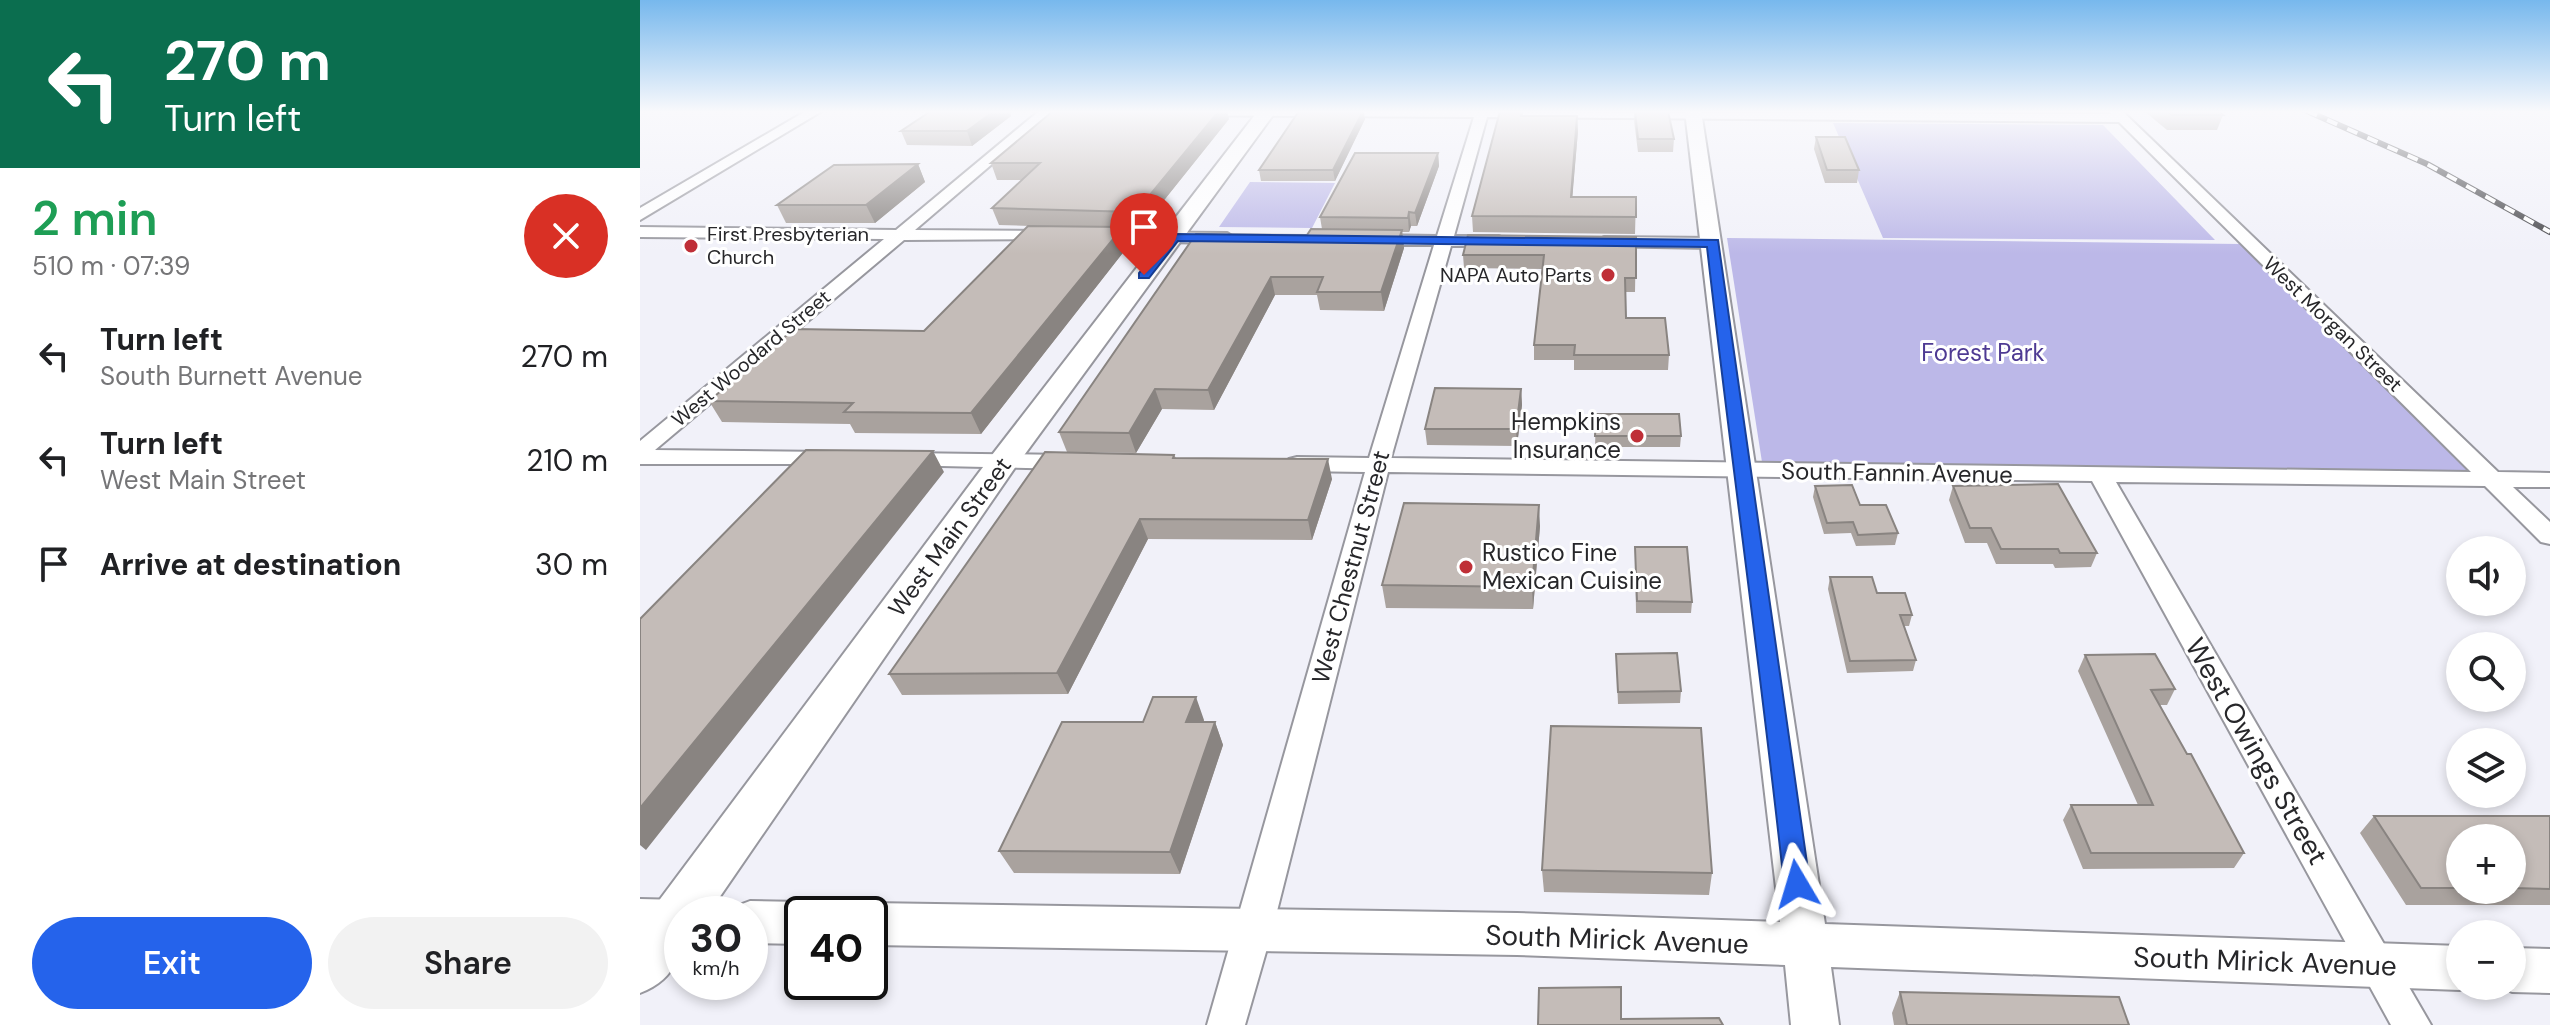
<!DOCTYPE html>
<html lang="en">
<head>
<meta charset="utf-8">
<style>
  :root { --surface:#fff; --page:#f2f2f2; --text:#202124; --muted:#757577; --accent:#2563eb }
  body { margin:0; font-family:"DM Sans",sans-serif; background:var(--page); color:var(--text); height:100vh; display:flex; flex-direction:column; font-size:30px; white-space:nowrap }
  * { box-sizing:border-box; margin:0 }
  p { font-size:26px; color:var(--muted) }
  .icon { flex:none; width:44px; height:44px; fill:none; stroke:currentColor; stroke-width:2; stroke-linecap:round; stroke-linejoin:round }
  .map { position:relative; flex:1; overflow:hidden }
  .drawer { display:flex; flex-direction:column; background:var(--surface); width:640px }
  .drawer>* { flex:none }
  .guide { background:#0b6e4f; color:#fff; overflow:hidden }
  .tools { position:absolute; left:1806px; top:536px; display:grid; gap:16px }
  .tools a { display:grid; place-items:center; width:80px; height:80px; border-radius:50%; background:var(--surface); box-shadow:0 4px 12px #0003; font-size:40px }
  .speed { position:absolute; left:24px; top:896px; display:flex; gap:16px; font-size:40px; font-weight:700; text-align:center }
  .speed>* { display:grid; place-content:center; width:104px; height:104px; border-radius:50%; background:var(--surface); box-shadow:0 4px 12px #0003; line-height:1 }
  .speed small { font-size:20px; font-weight:400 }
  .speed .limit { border:4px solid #111; border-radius:12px; background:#fff; color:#111 }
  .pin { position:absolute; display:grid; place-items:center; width:68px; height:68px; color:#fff; margin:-82px -34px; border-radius:50% 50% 50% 0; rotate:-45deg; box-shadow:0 0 8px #0007 }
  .pin .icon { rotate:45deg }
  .me { position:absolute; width:88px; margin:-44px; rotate:353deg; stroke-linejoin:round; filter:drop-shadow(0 0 6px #0008) }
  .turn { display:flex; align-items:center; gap:28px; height:168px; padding:0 32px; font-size:36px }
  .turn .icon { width:104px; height:104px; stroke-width:2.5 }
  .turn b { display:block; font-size:56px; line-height:68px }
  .round { display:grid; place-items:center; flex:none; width:84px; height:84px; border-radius:42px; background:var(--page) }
  .overview { display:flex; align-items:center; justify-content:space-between; height:136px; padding:0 32px }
  h1 { font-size:48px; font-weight:600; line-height:60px; color:#1e9e55 }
  .button { display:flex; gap:16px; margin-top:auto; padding:16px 32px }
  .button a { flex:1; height:92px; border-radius:48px; background:var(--accent); color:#fff; font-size:32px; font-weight:600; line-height:92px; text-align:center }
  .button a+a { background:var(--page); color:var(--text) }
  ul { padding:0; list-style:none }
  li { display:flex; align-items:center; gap:24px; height:104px; padding:0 32px }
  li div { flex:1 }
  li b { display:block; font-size:30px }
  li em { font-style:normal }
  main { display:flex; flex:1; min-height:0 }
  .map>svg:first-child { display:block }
</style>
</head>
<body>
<main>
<section class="drawer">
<div class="guide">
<div class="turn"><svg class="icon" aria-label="left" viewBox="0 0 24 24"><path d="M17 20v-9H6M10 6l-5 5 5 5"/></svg><div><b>270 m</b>Turn left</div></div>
</div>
<div class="overview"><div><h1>2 min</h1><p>510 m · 07:39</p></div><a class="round" style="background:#d93025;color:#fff"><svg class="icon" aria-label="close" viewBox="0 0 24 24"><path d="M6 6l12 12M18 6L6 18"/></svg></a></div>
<ul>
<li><svg class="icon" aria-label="left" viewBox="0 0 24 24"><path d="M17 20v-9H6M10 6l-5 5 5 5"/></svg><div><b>Turn left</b><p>South Burnett Avenue</p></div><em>270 m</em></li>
<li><svg class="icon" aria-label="left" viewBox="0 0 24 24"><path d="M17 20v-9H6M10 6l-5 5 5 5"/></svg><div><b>Turn left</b><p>West Main Street</p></div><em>210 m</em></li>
<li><svg class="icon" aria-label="arrive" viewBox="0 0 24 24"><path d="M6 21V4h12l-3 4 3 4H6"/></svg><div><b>Arrive at destination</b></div><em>30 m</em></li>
</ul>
<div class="button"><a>Exit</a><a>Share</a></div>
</section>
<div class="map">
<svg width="1910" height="1025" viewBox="0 0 1910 1025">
  <rect width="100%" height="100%" fill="#f1f1f9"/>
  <!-- green -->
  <path fill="#bcb8e8" d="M1193,123L1463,125L1575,240L1243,238Z
    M610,182L695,183L672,228L579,227Z
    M1087,238L1600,244L1830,471L1122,462Z"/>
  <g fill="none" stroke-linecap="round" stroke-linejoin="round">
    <!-- minor casing -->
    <g stroke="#97979e" stroke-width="4">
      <path id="minor" d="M166,111H182L0,220V208Z
        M399,111H414L275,230L411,231L417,233L419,236L417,239L264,240L15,450L188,452L196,454L199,459L196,464H0V441L244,239L0,237V227L256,230Z
        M493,111L1471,114L1469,111H1482L1858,472L1910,473V487H1873L1910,522V544L1901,542L1845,486L1476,482L1791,1025H1751L1452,481L748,472L632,931L605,1025H567L725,472L657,471L649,469L646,464L649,459L657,457L729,458L794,245H732L724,240L732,235L797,236L834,117L500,115ZM847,117L1479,122L1831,472L751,458L811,246H859L867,241L859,236H814Z
        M456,232L587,233L595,238L587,243L450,241L448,237L450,233Z
        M964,237L1073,238L1081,243L1073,248L958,246L956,242Z
        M265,453L428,455L436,457L439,462L436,467L428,469L257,465L254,460L257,455Z"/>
    </g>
    <!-- tertiary casing -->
    <g stroke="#97979e" stroke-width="4">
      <path id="tertiary" d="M1045,111H1061L1185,924L1820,946V986H1830L1820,990L1191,967L1199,1025H1151L1145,965L877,955L230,945V914H212L214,909L230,903L877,913L1140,922Z
        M0,899L42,900L58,906L61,914H42V942L0,941Z
        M110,901L162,902L178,908L180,914H162V944L110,943V914H92L94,907Z
        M1872,948L1910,949V993L1872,992L1857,986H1872Z"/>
    </g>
    <!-- secondary casing -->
    <g stroke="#97979e" stroke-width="4">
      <path id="secondary" d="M618,111H636L374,469L68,914H42C42,951 39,978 0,993V926L352,455Z"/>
    </g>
    <!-- minor -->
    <use href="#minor" fill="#fff" fill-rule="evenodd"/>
    <!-- tertiary -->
    <use href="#tertiary" fill="#fff" fill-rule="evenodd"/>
    <!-- secondary -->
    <use href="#secondary" fill="#fff" fill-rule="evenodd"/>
    <!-- rail casing -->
    <g stroke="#444448" stroke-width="6">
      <path id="rail" d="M1667,111L1787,164L1910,232"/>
    </g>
    <!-- rail -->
    <use href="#rail" stroke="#fff" stroke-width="4" stroke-dasharray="11" stroke-linecap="butt"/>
  </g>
  <!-- wall -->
  <path fill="#a9a29e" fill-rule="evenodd" d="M659,111H724L725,119L695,181H621L619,170Z
    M883,111V116L938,131L932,197H996L995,234L833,232L832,216Z
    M995,111L1034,139L1033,152H998L994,121Z
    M1504,111H1610L1579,112L1583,115L1577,130H1527Z
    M371,116L332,146L267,145L261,131Z
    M589,119L501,229H484L489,245L341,434L215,433L210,424L82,422L69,401L284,331L390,226L359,225L352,208L382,180H357L351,163Z
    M1176,137L1219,170L1217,183H1185L1174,149Z
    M798,153L799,166L777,226H771L769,232H762L764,248L744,311L680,310L677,295H635L574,410L522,409L496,453L427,452L419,432L667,235L682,229L680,217Z
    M278,164L285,182L235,223H146L137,205Z
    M996,237L995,292H985L986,318L1029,355L1028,370H934V360H894V345L902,269L824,268L823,255Z
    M881,389L882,405L877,446L787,445L785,429Z
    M956,414L1041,436L1040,447H955Z
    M534,455L536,458L692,479L672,540L508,539L428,694L262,695L249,674Z
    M1175,486L1220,505L1258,533L1255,545L1216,546L1211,533L1184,534L1173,497Z
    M1313,486L1457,553L1451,567L1415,568L1413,564H1356L1347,543H1325L1309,500Z
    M900,526L893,609L746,608L742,585Z
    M995,547L1052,602L1051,613H996Z
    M1190,577L1237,593L1272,615L1269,626H1264L1276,660L1273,671L1207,673L1188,589Z
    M976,654L1041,691L1040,703L978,704Z
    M1445,655L1535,689L1527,705H1520L1547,754L1604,853L1594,868L1443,869L1423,820L1431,805H1498L1438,671Z
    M564,720L563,722H575L583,745L540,874L374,873L359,851L503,722Z
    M1734,816H1910V905H1766L1720,833ZM1820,838H1872V890H1820Z
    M902,870L1072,873L1069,895L904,892Z
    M1260,992L1489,1025H1254L1252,1013Z"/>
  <!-- shaded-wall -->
  <path fill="#898481" d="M354,111H370L371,116L332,146L327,131Z
    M579,111H587L589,119L501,229L496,212Z
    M723,111L725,119L695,181L693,170Z
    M937,116L938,131L931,213V197Z
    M798,153L799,166L777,226L775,213Z
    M278,164L285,182L235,223L226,205Z
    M769,212L771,226L769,232L768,218Z
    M483,227L489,245L341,434L331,413Z
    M762,230L764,248L744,311L741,292Z
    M631,277L635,295L574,410L568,390Z
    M515,389L522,409L496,453L489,433Z
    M881,389L882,405L877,446L876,429Z
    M293,451L304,472L6,850L0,845V808Z
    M688,459L692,479L672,540L668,520Z
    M899,505L900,526L893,609L892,587Z
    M500,519L508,539L428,694L417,673Z
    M556,697L564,720L555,745L546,722Z
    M575,722L583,745L540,874L530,852Z"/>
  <!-- building -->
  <path fill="#c4bcb8" stroke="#898481" stroke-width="2" d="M291,111H354L327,131H261Z
    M413,111H579L496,212L352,208L400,163H351Z
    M659,111H723L693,170H619Z
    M860,111H882L881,116H937L931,197H996V217L832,216Z
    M995,111H1028L1034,139H998Z
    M1527,111H1578L1583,115H1532Z
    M1176,137H1205L1219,170H1187Z
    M715,153H798L775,213L769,212L768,218L680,217Z
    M278,164L226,205H137L194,165Z
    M388,226L483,227L331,413L204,412L213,403L69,401L154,329L284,331Z
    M671,229L762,230L741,292H677L683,277H631L568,390L515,389L489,433L419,432L556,234L667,235Z
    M828,235L996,237V278H985L986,318H1025L1029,355H934L935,345H894L904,255H823Z
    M795,388L881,389L876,429H785Z
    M956,414H1039L1041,436H955Z
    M166,450L293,451L0,808V619Z
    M405,452L534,455L533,458L688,459L668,520L500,519L417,673L249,674Z
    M1418,484L1457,553H1420L1418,549H1361L1351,528H1330L1313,486Z
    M1212,485L1220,505H1246L1258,533L1218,535L1213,522L1187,523L1175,486Z
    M764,503L899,505L892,587L742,585Z
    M995,547H1047L1052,602L997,601Z
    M1190,577H1232L1237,593H1265L1272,615H1260L1276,660L1210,661Z
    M1037,653L1041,691L978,692L976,654Z
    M1515,654L1535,689L1511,690L1547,754H1551L1604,853H1451L1431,805H1513L1445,655Z
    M513,697H556L546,722H575L530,852L359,851L422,722H503Z
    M911,726L1061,728L1072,873L902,870Z
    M1734,816H1910V889L1872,888V838H1820V888H1781Z
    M981,987V1019L1079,1018L1083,1025H898L899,988Z
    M1260,992L1479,997L1489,1025H1267Z"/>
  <!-- sky -->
  <linearGradient id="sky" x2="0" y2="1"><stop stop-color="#77b8ed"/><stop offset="0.44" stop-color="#f9f9fc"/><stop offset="1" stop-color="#f9f9fc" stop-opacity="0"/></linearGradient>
  <rect width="1910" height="254" fill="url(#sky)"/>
  <!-- route -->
  <path fill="#2563eb" stroke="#184099" stroke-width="2" d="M534,234L1078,240L1170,884L1166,892L1157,896L1148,892L1144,884C1121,671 1091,459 1067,247L538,241L509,278H499V273L530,235Z"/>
  <!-- markers -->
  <g fill="#bf2f37" stroke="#fff" stroke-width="3">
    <circle cx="51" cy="246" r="8"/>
    <circle cx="968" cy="275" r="8"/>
    <circle cx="997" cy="436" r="8"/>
    <circle cx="826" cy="567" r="8"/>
  </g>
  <g text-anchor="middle" stroke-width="6" stroke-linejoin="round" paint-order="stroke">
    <!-- far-poi labels -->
    <g font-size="20" fill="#27272a" stroke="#fff" text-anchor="start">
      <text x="67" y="241">First Presbyterian<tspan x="67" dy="23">Church</tspan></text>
      <text x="952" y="282" text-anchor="end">NAPA Auto Parts</text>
    </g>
    <!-- far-street labels -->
    <g font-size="20" fill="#27272a" stroke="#fff">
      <text transform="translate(1693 324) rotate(44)" y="7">West Morgan Street</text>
      <text transform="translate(111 358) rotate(-40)" y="7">West Woodard Street</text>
    </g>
    <!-- park labels -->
    <g font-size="24" fill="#4e3a93" stroke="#fff">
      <text x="1343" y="361">Forest Park</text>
    </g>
    <!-- poi labels -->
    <g font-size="24" fill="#27272a" stroke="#fff" text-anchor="end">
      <text x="981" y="430">Hempkins<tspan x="981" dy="28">Insurance</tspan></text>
      <text x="842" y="561" text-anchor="start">Rustico Fine<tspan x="842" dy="28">Mexican Cuisine</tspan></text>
    </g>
    <!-- street labels -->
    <g font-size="24" fill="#27272a" stroke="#fff">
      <text transform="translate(1257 473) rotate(1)" y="8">South Fannin Avenue</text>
      <text transform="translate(310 537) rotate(-54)" y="8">West Main Street</text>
      <text transform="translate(711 567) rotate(-75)" y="8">West Chestnut Street</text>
    </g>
    <!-- near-street labels -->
    <g font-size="28" fill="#27272a" stroke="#fff">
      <text transform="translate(1617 751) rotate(60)" y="10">West Owings Street</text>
      <text transform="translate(977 939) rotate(2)" y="10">South Mirick Avenue</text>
      <text transform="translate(1625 961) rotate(2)" y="10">South Mirick Avenue</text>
    </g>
  </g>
</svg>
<div class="tools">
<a><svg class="icon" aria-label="sound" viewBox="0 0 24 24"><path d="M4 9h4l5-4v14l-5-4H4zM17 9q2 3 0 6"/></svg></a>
<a><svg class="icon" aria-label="search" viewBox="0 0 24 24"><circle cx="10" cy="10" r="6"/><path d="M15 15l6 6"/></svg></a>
<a><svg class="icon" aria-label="layers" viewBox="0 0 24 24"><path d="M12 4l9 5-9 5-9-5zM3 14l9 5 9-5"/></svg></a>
<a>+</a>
<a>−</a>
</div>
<div class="speed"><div>30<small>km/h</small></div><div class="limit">40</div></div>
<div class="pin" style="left:504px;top:275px;background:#d93025"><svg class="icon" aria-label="arrive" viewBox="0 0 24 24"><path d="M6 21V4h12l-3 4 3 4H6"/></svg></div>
<svg class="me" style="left:1157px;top:884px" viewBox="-20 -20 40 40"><path d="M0-17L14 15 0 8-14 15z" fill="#2563eb" stroke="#fff" stroke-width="4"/></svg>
</div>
</main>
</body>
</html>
